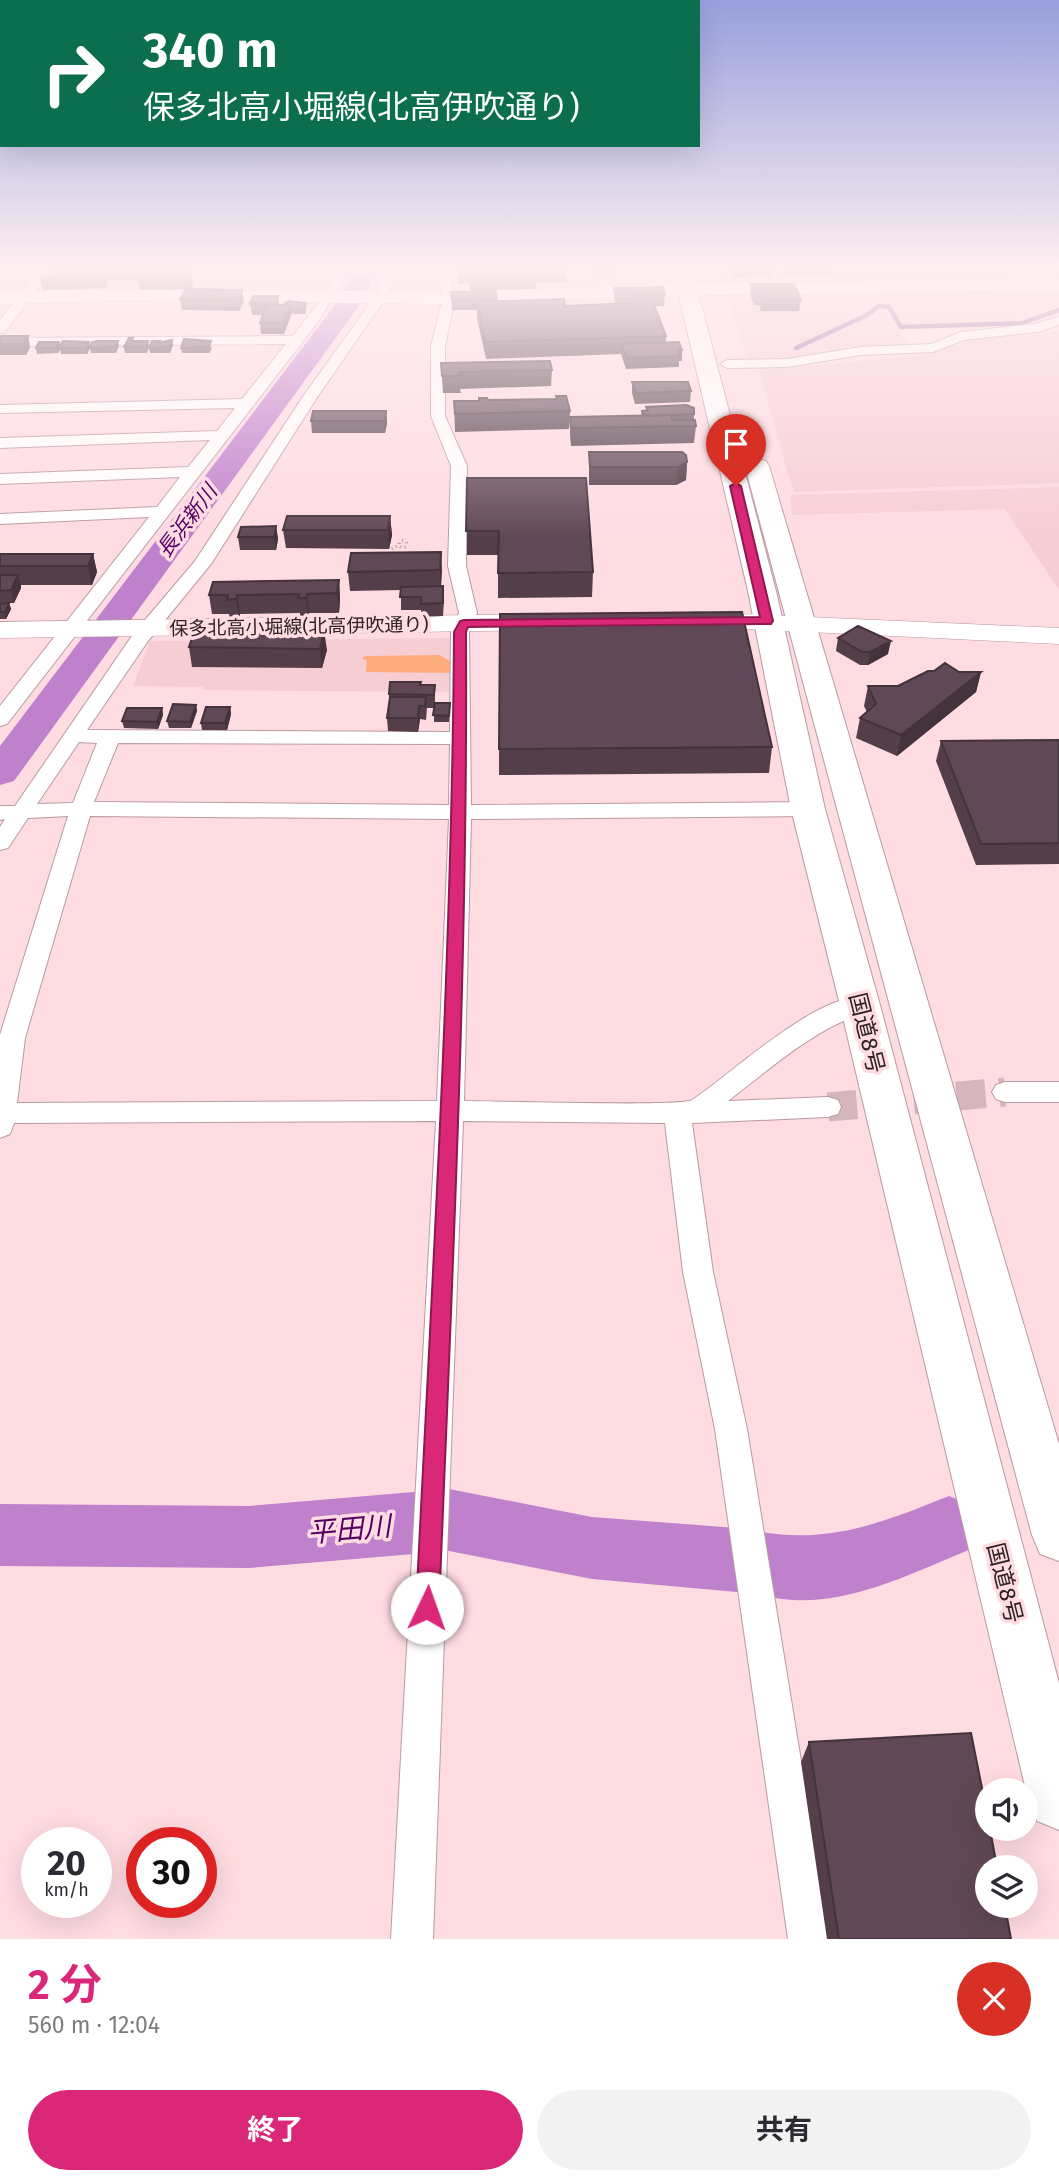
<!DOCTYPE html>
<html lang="ja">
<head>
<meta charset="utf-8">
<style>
  :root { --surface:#fff; --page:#f2f2f3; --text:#2b2b33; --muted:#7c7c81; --accent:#db2777 }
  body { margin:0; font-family:"Fira Sans","Noto Sans JP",sans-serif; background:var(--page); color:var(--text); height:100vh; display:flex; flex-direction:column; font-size:26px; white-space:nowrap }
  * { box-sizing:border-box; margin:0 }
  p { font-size:23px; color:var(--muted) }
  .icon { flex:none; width:38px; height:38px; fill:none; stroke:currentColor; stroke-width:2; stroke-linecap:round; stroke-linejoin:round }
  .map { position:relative; height:1939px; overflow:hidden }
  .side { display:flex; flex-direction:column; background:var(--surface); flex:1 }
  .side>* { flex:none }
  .hud { position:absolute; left:0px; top:0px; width:700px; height:147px; box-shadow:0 7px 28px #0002; background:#0b6e4f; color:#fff; overflow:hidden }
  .fabs { position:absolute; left:975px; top:1778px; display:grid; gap:14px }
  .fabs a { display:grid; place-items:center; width:63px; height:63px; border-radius:50%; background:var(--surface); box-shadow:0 7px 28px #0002; font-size:35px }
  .speed { position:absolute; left:21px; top:1827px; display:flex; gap:14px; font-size:35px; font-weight:700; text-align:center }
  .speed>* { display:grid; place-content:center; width:91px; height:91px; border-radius:50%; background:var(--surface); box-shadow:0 7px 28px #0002; line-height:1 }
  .speed small { font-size:18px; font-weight:400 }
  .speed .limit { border:10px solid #d22; background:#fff; color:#111 }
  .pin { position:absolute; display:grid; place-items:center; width:60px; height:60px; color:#fff; margin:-72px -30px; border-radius:50% 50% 50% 0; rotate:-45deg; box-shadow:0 0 7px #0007 }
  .pin .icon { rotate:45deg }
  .me { position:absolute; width:77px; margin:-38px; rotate:3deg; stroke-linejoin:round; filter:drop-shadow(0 0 5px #0008) }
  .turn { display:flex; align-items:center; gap:24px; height:147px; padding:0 28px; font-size:32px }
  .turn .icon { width:91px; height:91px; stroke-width:2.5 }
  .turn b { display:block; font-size:49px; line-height:60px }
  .round { display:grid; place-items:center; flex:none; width:74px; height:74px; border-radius:37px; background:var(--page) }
  .headline { display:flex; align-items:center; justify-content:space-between; height:119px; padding:0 28px }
  h1 { font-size:42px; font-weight:700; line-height:52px; color:var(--accent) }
  .button { display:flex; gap:14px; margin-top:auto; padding:14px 28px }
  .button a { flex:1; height:80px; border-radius:42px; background:var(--accent); color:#fff; font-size:28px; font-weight:700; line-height:80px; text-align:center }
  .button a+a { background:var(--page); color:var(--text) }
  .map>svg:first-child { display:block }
</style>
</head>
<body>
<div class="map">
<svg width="1059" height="1939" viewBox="0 0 1059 1939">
  <rect width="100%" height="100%" fill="#ffdbe2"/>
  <!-- built -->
  <path fill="#f7cdd4" d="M716,266H1059V305L1030,318L999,322L896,325L909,346L854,347L780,360L748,361L728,300L734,295L730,284L720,279Z
    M1059,329V483L795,492L788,474L759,370L918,356L980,338L1042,335Z
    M1059,487V590L1005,509L792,515L790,495Z
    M454,638L453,692L204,690L203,687L133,686L150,641Z"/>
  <!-- green -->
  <path fill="#feac7b" d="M440,655L451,662V673L366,672L367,660L362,659L365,656Z"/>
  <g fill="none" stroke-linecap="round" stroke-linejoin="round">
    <!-- stream -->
    <path stroke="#94649a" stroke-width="4.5" d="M796,348L867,315L879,306L889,307L901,327L1022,323L1059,310"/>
    <!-- river -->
    <path fill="#bf80cc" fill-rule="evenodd" d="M357,266H379L361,303L14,781L0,785V746L338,301Z
      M449,1489L592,1517L737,1528L753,1535L760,1532C831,1544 884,1522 949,1496L971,1505L981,1527L971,1549C900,1578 821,1621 743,1589L737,1592L592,1579L449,1551L249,1568L0,1566V1504L249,1506Z"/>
    <!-- street-tunnel -->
    <path stroke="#d5b6bc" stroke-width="29" stroke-dasharray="29 14" stroke-linecap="butt" d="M828,1107L1005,1092"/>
    <!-- street casing -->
    <g stroke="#bb9aa0" stroke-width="2">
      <path id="street" d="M43,266H55L5,332L0,333V320Z
        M339,266H351L318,322L7,724L0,726V706L149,517L0,524V514L157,507L180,477L0,484V474L188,467L210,440L0,448V438L217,431L235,408L0,413V405L242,399L286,344L0,346V338L293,336L320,301Z
        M389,266H401L386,298L318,396L211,564L148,641L87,730L450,732L451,632L459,613L448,566L451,466L431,416V346L443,298L436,266H448L455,298L445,346V416L467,466L466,566L477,613L469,632L471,805L808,802L816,804L819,809L816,814L808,816L471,819L464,1101C492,1101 682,1107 692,1100C730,1076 824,985 869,999L873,1005L869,1011C815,1028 772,1067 728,1101L828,1097L838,1100L841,1107L838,1114L828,1117L692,1123L713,1272L747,1429L830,1939H788L715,1429L683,1272L665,1123L463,1121L433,1939H391L436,1121L14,1123L10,1134L0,1138V1035L68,816L28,818L8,848L0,850V827L5,819L0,820V806H15L134,633L195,561L304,395L374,298ZM79,742L97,743L73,803L37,804ZM118,743L450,744L449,805L94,802ZM90,816L449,819L437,1101L17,1103L25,1038Z
        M1059,317V325L1037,332L964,340L933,352L861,355L787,367L727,368L720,364L727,360L787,359L861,347L931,344L961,332L1035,324Z
        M1005,1082H1059V1102H1005L996,1099L992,1092L996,1085Z"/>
    </g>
    <!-- secondary casing -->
    <g stroke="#bb9aa0" stroke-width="1">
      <path id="secondary" d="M1059,278V290L661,296L449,304L114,301L0,304V292L114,289L449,292L661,284Z
        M694,612L1059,628V644L684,626L680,620L684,614Z
        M548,614L558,616L562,622L558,628L548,630L0,638V622Z"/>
    </g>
    <!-- highway casing -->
    <g stroke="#bb9aa0" stroke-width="2">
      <path id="highway" d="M672,266H691L776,591L825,809L880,1005L1059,1683V1830L1037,1821L1028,1799L840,1005L791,809L748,591Z
        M757,459L766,461L769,466L1059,1444V1561L1040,1554L1032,1535L745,466L748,461Z"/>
    </g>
    <!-- path -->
    <path stroke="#bb9ea4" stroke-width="3.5" stroke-dasharray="1 3.5" stroke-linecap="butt" d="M399.5 544a3.5 3.5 0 1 1 7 0a3.5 3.5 0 1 1-7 0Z
      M392,549L399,545"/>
    <!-- street -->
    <use href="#street" fill="#fff" fill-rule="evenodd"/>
    <!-- secondary -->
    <use href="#secondary" fill="#fff" fill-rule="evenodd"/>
    <!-- highway -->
    <use href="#highway" fill="#fff" fill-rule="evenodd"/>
  </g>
  <!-- wall -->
  <path fill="#533e4a" d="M182,266L183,272H191L193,282L191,289L140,290L138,280H107L108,284L106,288L43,290L40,279L53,275L52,271Z
    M457,266H567V282L536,283V289L470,290L469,283L458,284Z
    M591,266H612V274H594Z
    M727,266H773L772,276L732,277Z
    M780,266H832L831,276H784Z
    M952,266H971V267H953Z
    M751,284L801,300L799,311H761L759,305H754L750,295Z
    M614,288L665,295L664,306H654L666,336V342L682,350V361H679V367L626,369L621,354L486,359L477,318V310H452L451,292L496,291L497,301L565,306L615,304Z
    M186,289L244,301L239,311L182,310L180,299Z
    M278,296L279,305L306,303V314H290L284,334H261L260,323L263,315H252L250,304Z
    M0,336H28L30,347L26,355H0Z
    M172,340L173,345L170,353H150L149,348Z
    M133,341H148L149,347L147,353H125L124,347Z
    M89,342L90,348L87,354H61L60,349L58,353L37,354L36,348L60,346Z
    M119,346L116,353H91L90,348Z
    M212,347L210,353H182L181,348Z
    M441,363L552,370L551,386L460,389L461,393H443Z
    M632,382L691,391L690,402L635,404L632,393Z
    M488,400L570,411L569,429L455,432L454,401Z
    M646,407L694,408V420L696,426L694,443L571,446L570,435V417L641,416L642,411H646Z
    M386,411L387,423L385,433H312L311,421Z
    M589,452L687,462L686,480L676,485H589Z
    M467,478L593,572L592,597L498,598V555H467Z
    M390,516L392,535L389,549L286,548L283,530Z
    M276,526L278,539L276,550H240L238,537Z
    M441,552V586L444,599L443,616L422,617L421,610H401V590L350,591L348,572Z
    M0,554H93L97,572L92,585H21V588L14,603H9L11,609L6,619H0Z
    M339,580L340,599L339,613H309L308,618H300V613L240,614L239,619H230L229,614H212L209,595Z
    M195,629L327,650L322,668L192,667L189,647Z
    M838,638L888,654L868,665H860L836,651Z
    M959,672H981L976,692L897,756L856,738L860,718L867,712L864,706L868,686H898Z
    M421,685H435V703H450L449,722H434V708H427L426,720L420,719L418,732L388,731L387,718L389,701V694Z
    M196,705L197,711L191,728H169L167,721Z
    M230,707L231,714L227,730H202L201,723Z
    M162,708L163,715L158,729L124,728L122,721Z
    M1059,740V864L976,865L936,761L941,741Z
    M772,747L769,773L499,775V749Z
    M809,1742L1011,1939H827L801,1762Z"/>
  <!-- shaded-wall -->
  <path fill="#44323c" d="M191,272L193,282L191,289L189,278Z
    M105,274L108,284L106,288L104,278Z
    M242,290L244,301L239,311L238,300Z
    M290,305L291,316L284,334L283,323Z
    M28,336L30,347L26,355L23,344Z
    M172,340L173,345L170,353L169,347Z
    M118,341L119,346L116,353L115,347Z
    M59,342L61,347L58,353L56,348Z
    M89,342L90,348L87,354L86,348Z
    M386,411L387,423L385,433V421Z
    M687,462L686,480L676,485L678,467Z
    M390,516L392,535L389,549L388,530Z
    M276,526L278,539L276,550L274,537Z
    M441,552L442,571L441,589L440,570Z
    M93,554L97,572L92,585L88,566Z
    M18,575L21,588L14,603L11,590Z
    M339,580L340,599L339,613L337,593Z
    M307,594L309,613L308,618L306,598Z
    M237,595L240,614L239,619L236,599Z
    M9,603L11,609L6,619L5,612Z
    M324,630L327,650L322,668L320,649Z
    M891,641L888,654L868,665L870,652Z
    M981,672L976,692L897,756L901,735Z
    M196,705L197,711L191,728L190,722Z
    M419,706L420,719L418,732V718Z
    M230,707L231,714L227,730L225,723Z
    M162,708L163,715L158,729L157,722Z"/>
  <!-- building -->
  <path fill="#614856" stroke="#44323c" stroke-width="2" d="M54,266H180V268L52,271Z
    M469,266H535L536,269L469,270Z
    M191,272L189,278L138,279L140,273Z
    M105,274L104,278L40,279L42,275Z
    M751,284H794L801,300H762L760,294H755Z
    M663,287L665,295H632L633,299H616L614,288Z
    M186,289L242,290L238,300L180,299Z
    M496,291L497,298L452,300L451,292Z
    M253,296H278L276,303L250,304Z
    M564,299L565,306L653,302L666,336L485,342L477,302Z
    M289,301L306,303L305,308L290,309V305H285V303Z
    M267,305H290L283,323H260Z
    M0,336H28L23,344H0Z
    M129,338H133L131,341H148L146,347H124Z
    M184,339L211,341L209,347L181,348Z
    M172,340L169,347L149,348L152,341H160L159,343Z
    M63,341L89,342L86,348H59Z
    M97,341H118L115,347L90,348L92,342Z
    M39,342H59L56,348H36Z
    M679,342L682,350H678L680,356L627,358L621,344Z
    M550,361L552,370L460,372V376H442L441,363Z
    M632,382H688L691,391L636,393Z
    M556,396H566L570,411L455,414L454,401H479V398H487L488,400L557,399Z
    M686,405L694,408V414L650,416L643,414L642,411L648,410L646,407Z
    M313,411H386L385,421H311Z
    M671,415L672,420H695L696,426L571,428L570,417Z
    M589,452H682L686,455L687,462L678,467H590Z
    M467,478H586L593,572L498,573L499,531H466Z
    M287,516H390L388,530H283Z
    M276,526L274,537H238L241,527Z
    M441,552L440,570L348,572L351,553Z
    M0,554H93L88,566H0Z
    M0,575H18L11,590L0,591Z
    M339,580L337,593L307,594L306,598H298L299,594L237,595L236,599L227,600L228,595H209L213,582Z
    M443,586V603L421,604V597H400L401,587Z
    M9,603L5,612H0V604Z
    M742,612L772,747L499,749L500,614Z
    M858,626L891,641L870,652H862L838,638Z
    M195,629L324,630L320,649L189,647Z
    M945,663L959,672H981L901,735L860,718L876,704L868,686H898L928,671H934Z
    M390,682H421L420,685H435L434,695L389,694Z
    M390,697H426L425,706H419L418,718H387Z
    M435,703H450L449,716L433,715Z
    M173,704L196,705L190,722L167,721Z
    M206,707H230L225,723H201Z
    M127,708H162L157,722L122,721Z
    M1059,740V843L981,844L941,741Z
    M971,1733L987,1813V1829H990L997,1867H987V1906H1005L1011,1939H839L809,1742Z"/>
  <!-- sky -->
  <linearGradient id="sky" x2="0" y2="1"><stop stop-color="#979fdd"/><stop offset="0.5" stop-color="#ffeff2"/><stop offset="1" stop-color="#ffeff2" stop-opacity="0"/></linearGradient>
  <rect width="1059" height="537" fill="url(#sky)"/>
  <!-- route -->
  <path fill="#db2777" stroke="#8e194d" stroke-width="2" d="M736,483L741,486L773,621L771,624L468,627L466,632C468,958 452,1283 439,1608L436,1616L427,1619L419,1616L416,1608C432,1283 452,958 454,632L460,621L464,620L760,617L730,486Z"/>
  <g text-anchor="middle" stroke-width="7" stroke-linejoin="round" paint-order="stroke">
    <!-- far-street labels -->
    <g font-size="19" fill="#2f2225" stroke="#ffdbe2">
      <text transform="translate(299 626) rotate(-1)" y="7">保多北高小堀線(北高伊吹通り)</text>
    </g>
    <!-- far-water labels -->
    <g font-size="21" font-style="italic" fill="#560065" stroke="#ffdbe2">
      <text transform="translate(187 521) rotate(-53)" y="7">長浜新川</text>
    </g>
    <!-- street labels -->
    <g font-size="23" fill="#2f2225" stroke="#ffdbe2">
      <text transform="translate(867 1033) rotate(76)" y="8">国道8号</text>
      <text transform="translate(1005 1583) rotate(76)" y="8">国道8号</text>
    </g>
    <!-- near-water labels -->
    <g font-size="28" font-style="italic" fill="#560065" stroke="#ffdbe2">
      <text transform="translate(349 1529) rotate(-5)" y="10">平田川</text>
    </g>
  </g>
</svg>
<div class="fabs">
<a><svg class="icon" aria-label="sound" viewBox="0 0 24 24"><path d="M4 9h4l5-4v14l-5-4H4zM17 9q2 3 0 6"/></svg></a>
<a><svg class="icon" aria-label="layers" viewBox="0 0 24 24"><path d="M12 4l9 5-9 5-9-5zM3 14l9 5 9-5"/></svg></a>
</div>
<div class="speed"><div>20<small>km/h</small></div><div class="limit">30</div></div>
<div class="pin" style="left:736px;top:486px;background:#d93025"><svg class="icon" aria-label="arrive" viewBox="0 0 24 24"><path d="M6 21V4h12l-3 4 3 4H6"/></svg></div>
<svg class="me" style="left:427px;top:1608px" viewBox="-20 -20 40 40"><circle r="19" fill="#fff"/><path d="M0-13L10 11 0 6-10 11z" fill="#db2777"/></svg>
<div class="hud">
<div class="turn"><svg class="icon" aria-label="right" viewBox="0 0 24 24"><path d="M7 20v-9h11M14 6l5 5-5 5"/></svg><div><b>340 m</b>保多北高小堀線(北高伊吹通り)</div></div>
</div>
</div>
<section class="side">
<div class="headline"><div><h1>2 分</h1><p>560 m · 12:04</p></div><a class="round" style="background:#d93025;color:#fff"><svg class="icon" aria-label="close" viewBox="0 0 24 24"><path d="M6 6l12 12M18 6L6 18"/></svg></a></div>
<div class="button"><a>終了</a><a>共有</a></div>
</section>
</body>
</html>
